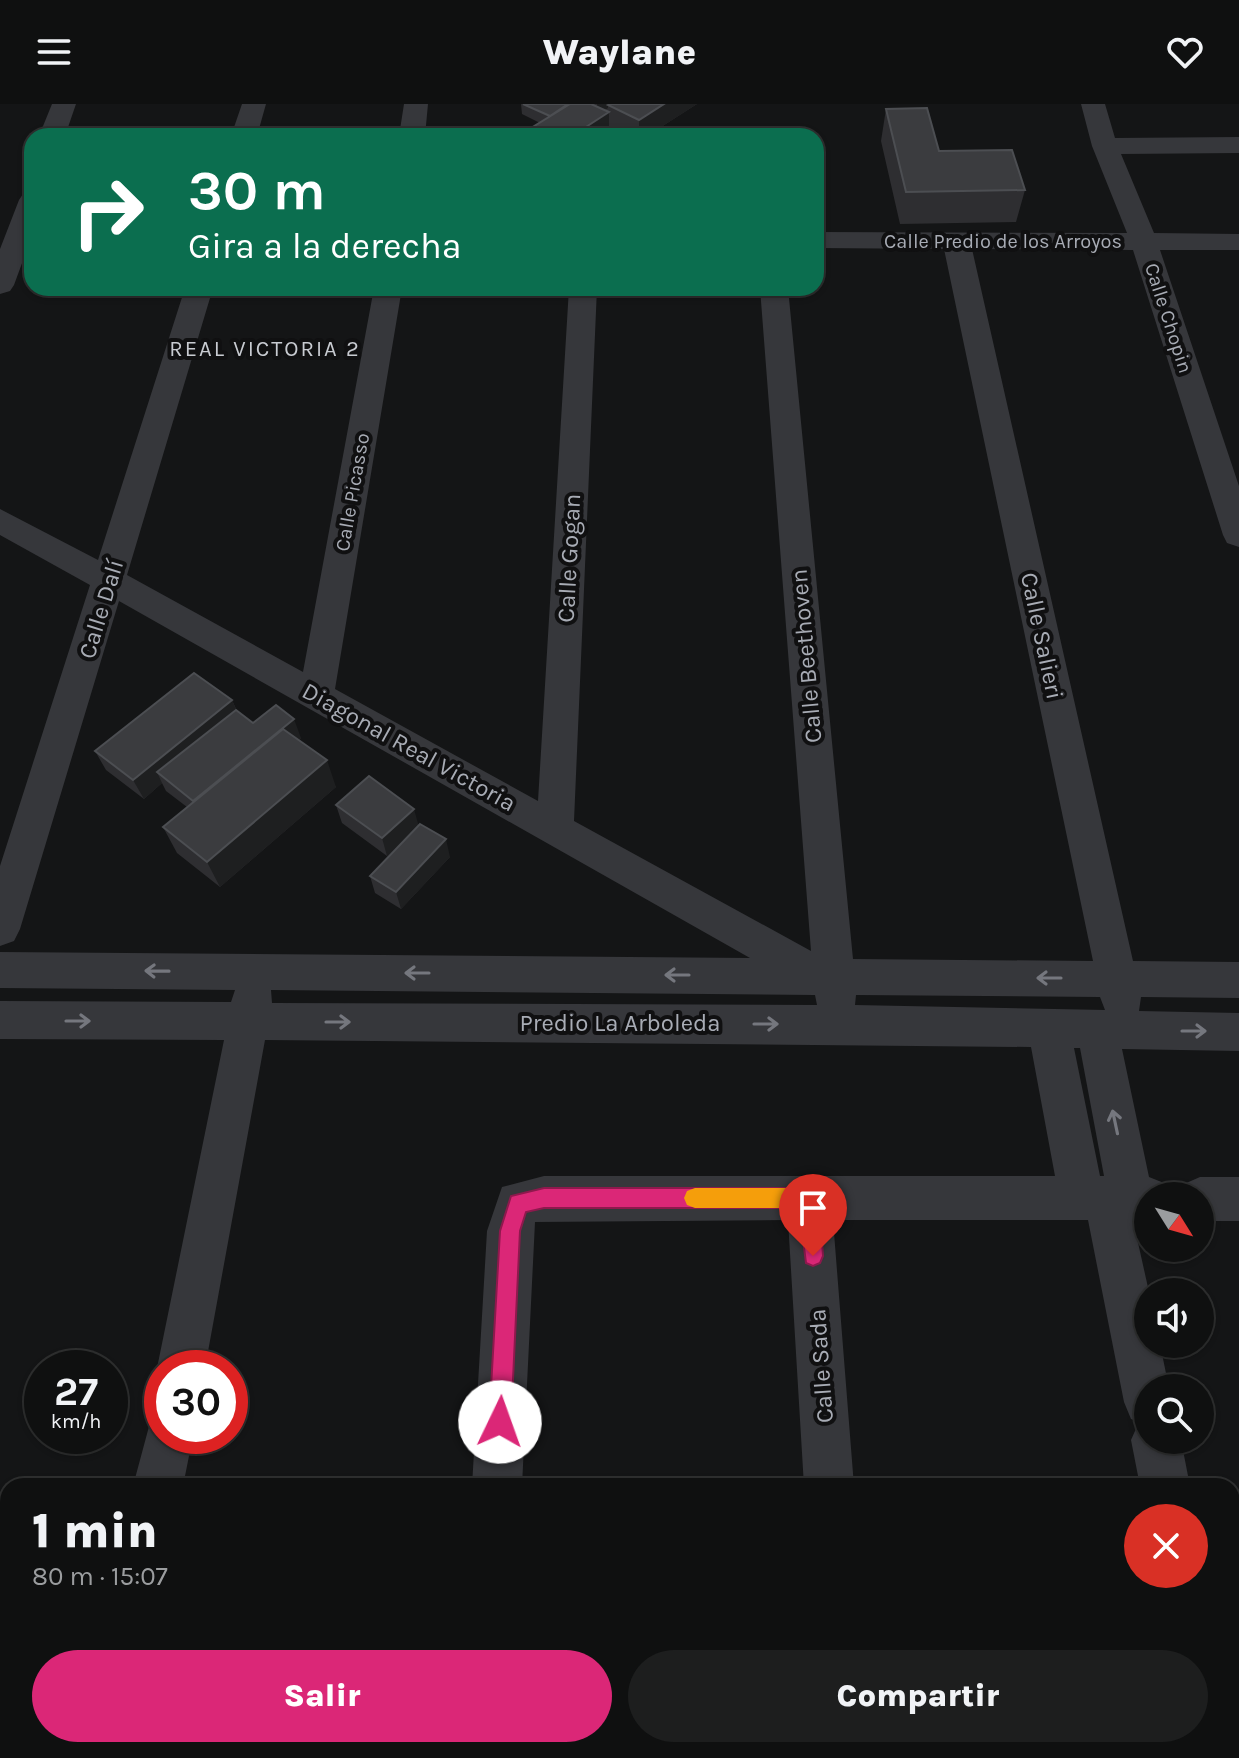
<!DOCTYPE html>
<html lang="es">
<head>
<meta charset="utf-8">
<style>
  :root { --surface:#0f1010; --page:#1d1e1e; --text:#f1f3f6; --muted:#9b9d9f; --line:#2f3030; --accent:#db2777 }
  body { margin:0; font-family:Karla,sans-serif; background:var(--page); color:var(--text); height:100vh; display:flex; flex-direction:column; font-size:30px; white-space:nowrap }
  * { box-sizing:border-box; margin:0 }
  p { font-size:26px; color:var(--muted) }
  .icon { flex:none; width:44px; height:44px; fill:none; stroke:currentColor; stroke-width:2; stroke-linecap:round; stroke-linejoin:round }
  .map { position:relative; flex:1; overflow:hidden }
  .details { position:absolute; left:0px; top:1374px; width:1240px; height:280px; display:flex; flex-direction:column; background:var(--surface); border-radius:24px 24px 0 0; box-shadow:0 2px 6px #0004,0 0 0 2px var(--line) }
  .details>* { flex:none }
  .guide { position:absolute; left:24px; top:24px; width:800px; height:168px; border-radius:24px; box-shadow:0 2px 6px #0004,0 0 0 2px var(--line); background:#0b6e4f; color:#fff; overflow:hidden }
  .needle { width:52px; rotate:127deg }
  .controls { position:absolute; left:1134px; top:1078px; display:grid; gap:16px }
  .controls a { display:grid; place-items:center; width:80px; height:80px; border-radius:50%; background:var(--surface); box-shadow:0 2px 6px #0004,0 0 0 2px var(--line); font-size:40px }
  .speed { position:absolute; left:24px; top:1246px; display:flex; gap:16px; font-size:40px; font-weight:700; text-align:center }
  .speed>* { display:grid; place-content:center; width:104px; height:104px; border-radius:50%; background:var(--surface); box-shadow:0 2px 6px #0004,0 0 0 2px var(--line); line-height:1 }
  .speed small { font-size:20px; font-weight:400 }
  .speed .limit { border:12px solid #d22; background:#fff; color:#111 }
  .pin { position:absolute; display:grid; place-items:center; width:68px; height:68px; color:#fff; margin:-82px -34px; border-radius:50% 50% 50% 0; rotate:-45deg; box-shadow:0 0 8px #0007 }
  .pin .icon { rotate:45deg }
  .me { position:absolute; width:88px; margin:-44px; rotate:3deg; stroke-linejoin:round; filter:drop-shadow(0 0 6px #0008) }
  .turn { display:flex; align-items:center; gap:28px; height:168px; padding:0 32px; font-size:36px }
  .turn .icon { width:104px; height:104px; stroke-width:2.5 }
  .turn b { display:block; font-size:56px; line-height:68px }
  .round { display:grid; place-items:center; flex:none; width:84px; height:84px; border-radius:42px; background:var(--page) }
  .headline { display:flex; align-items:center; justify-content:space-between; height:136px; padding:0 32px }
  h1 { font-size:48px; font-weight:800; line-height:60px }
  .button { display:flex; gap:16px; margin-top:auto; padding:16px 32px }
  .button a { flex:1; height:92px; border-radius:48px; background:var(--accent); color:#fff; font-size:32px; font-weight:800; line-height:92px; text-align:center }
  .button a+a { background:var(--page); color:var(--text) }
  header { display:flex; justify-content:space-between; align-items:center; height:104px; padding:0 32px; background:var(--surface); font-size:36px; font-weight:800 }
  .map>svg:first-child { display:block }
</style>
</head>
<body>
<header><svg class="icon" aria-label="menu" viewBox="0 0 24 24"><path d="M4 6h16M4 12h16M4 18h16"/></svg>Waylane<svg class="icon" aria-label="heart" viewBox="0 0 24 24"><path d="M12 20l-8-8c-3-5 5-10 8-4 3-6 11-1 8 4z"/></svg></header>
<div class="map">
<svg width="1239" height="1654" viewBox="0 0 1239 1654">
  <rect width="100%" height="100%" fill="#141516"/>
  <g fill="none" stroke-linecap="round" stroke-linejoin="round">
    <!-- street -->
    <path fill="#36373b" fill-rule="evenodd" d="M52,0H76L65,32H39Z
      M242,0H266L257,32H231Z
      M404,0H428L425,32H399Z
      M1081,0H1105L1115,34L1239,33V49L1121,50L1154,129L1239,130V146H1160L1239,382V443L1227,439L1223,431L1133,146L972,145L1133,857L1239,858V894L1141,893L1139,907L1239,909V947L1122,945L1149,1073L1164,1079L1170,1092H1148V1116H1133L1149,1188L1148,1240H1160L1169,1284H1148V1336H1181L1190,1382H1140L1131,1336L1139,1318L1131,1315L1124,1298L1088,1116H833L854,1382H804L788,1116L535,1118L522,1382H472L487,1127L502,1083L544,1072H1055L1031,943L265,936L205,1264H162V1276L157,1264L224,936L0,935V897L231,898L235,886L0,884V848L750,854L119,497L20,825L14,837L0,842V762L90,481L0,431V405L98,456L185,184H213L127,471L303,568L374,184H402L335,585L538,697L569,184H597L574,717L811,847L760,184H788L853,855L1093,857L944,145L816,144V128L1127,129L1092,42ZM271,886L815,891L817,901L272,899ZM856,891L1100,893L1105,906L855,901ZM1074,944H1080L1104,1072H1100Z
      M32,88V132L14,181L10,187L0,190V145L19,96L23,90Z
      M1200,1073H1239V1117H1200V1092H1179L1184,1080Z
      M162,1310V1332H193L183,1382H133L151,1315Z
      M1232,1396H1239V1446H1232Z
      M1232,1625L1239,1635V1654H1189L1188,1646H1232Z
      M80,1646H136L134,1654H78Z
      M455,1646H511V1654H455Z
      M819,1646H875L876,1654H820Z"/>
  </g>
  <!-- wall -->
  <path fill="#2e2e31" d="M521,0H697L647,32H627L609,23V30L606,32H528V26L540,19L522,10Z
    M886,5L939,47L1025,86L1016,118L900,120L881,37Z
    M232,596L237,607L253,619L301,634L299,636L336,683L220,783L177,749L163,723L187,703L166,687L162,679L144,695L106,666L95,647Z
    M336,701L418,722L450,753L401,805L375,789L370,772L407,734L387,752L342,719Z"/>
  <!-- shaded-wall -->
  <path fill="#1e1f20" d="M597,0H615L608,1V4L597,11Z
    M664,0H697L647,32H639V16Z
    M609,8V30L606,32H572Z
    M232,596L240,615L157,668L162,679L144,695L133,676Z
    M294,615L301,634L202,715L193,697Z
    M327,656L336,683L220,783L207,758Z
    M414,705L419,723L387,752L382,734Z
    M446,735L450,753L401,805L396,788Z"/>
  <!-- building -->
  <path fill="#3b3c3f" stroke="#4c4e52" stroke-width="2" d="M523,0H568L550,12Z
    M570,0H591L609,8L572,32H540L528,26Z
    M610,0H664L639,16L608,1Z
    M927,4L939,47L1012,46L1025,86L906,88L886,5Z
    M665,26L679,32H655Z
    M194,569L232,596L133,676L95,647Z
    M276,601L294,615L193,697L157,668L236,606L253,619Z
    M283,625L327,656L207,758L163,723Z
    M369,672L414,705L382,734L336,701Z
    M420,720L446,735L396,788L370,772Z"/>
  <!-- one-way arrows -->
  <defs><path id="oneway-shaft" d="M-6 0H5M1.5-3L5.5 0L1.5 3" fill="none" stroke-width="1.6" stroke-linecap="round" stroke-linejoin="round" transform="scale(2)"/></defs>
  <g stroke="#75777e">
    <use href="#oneway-shaft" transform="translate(157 867) rotate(-179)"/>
    <use href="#oneway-shaft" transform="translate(417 869) rotate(-180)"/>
    <use href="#oneway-shaft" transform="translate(677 871) rotate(-180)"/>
    <use href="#oneway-shaft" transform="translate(1049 874) rotate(-180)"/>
    <use href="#oneway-shaft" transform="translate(78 917)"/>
    <use href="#oneway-shaft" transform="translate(338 918)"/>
    <use href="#oneway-shaft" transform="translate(766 920)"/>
    <use href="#oneway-shaft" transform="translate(1194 927)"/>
    <use href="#oneway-shaft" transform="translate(1115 1018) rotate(-102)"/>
  </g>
  <!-- route -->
  <path fill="#db2777" stroke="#8e194d" stroke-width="2" d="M544,1084H809L816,1087L819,1094L823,1152L820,1159L813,1162L806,1159L799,1104H544L526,1108L520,1127L511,1318L508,1326L500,1329L492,1326L489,1318L500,1127L511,1092Z"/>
  <!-- slow -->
  <path fill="#f59e0b" d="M695,1084H809L816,1087L819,1094L816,1101L809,1104H695L687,1101L684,1094L687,1087Z"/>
  <g text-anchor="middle" stroke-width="8" stroke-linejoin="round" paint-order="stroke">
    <!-- far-street labels -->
    <g font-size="20" fill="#a8acb5" stroke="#101011">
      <text x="1003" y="144">Calle Predio de los Arroyos</text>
      <text transform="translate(1169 214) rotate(72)" y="7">Calle Chopin</text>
      <text transform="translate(352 388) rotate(-80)" y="7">Calle Picasso</text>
    </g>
    <!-- far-neighbourhood labels -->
    <g font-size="22" letter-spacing="2" fill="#c8cbd1" stroke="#101011">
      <text x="265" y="252">REAL VICTORIA 2</text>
    </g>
    <!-- street labels -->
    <g font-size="24" fill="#a8acb5" stroke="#101011">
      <text transform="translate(569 454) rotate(-87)" y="8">Calle Gogan</text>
      <text transform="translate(101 505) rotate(-73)" y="8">Calle Dalí</text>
      <text transform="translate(1042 532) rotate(78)" y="8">Calle Salieri</text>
      <text transform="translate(806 552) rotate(-95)" y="8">Calle Beethoven</text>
      <text transform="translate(409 643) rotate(29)" y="8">Diagonal Real Victoria</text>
      <text x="620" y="927">Predio La Arboleda</text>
      <text transform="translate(821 1262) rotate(-94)" y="8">Calle Sada</text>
    </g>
  </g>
</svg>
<div class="controls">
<a><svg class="needle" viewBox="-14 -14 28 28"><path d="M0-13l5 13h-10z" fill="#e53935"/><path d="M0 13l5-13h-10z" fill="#9b9d9f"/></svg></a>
<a><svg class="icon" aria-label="sound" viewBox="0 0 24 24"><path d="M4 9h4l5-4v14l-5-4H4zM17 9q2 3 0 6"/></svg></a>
<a><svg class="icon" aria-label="search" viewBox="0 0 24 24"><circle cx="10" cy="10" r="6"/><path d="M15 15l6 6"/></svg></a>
</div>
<div class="speed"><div>27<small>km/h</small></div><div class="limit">30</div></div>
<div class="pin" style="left:813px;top:1152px;background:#d93025"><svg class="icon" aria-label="arrive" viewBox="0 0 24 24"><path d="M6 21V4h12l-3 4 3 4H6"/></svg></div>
<svg class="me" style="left:500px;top:1318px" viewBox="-20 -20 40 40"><circle r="19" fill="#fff"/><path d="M0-13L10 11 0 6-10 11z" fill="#db2777"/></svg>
<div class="guide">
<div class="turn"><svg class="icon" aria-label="right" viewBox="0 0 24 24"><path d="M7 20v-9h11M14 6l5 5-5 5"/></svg><div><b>30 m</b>Gira a la derecha</div></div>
</div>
<section class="details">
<div class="headline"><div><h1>1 min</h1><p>80 m · 15:07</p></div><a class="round" style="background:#d93025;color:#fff"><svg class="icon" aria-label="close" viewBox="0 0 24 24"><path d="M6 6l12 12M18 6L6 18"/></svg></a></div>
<div class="button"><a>Salir</a><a>Compartir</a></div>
</section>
</div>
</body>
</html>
